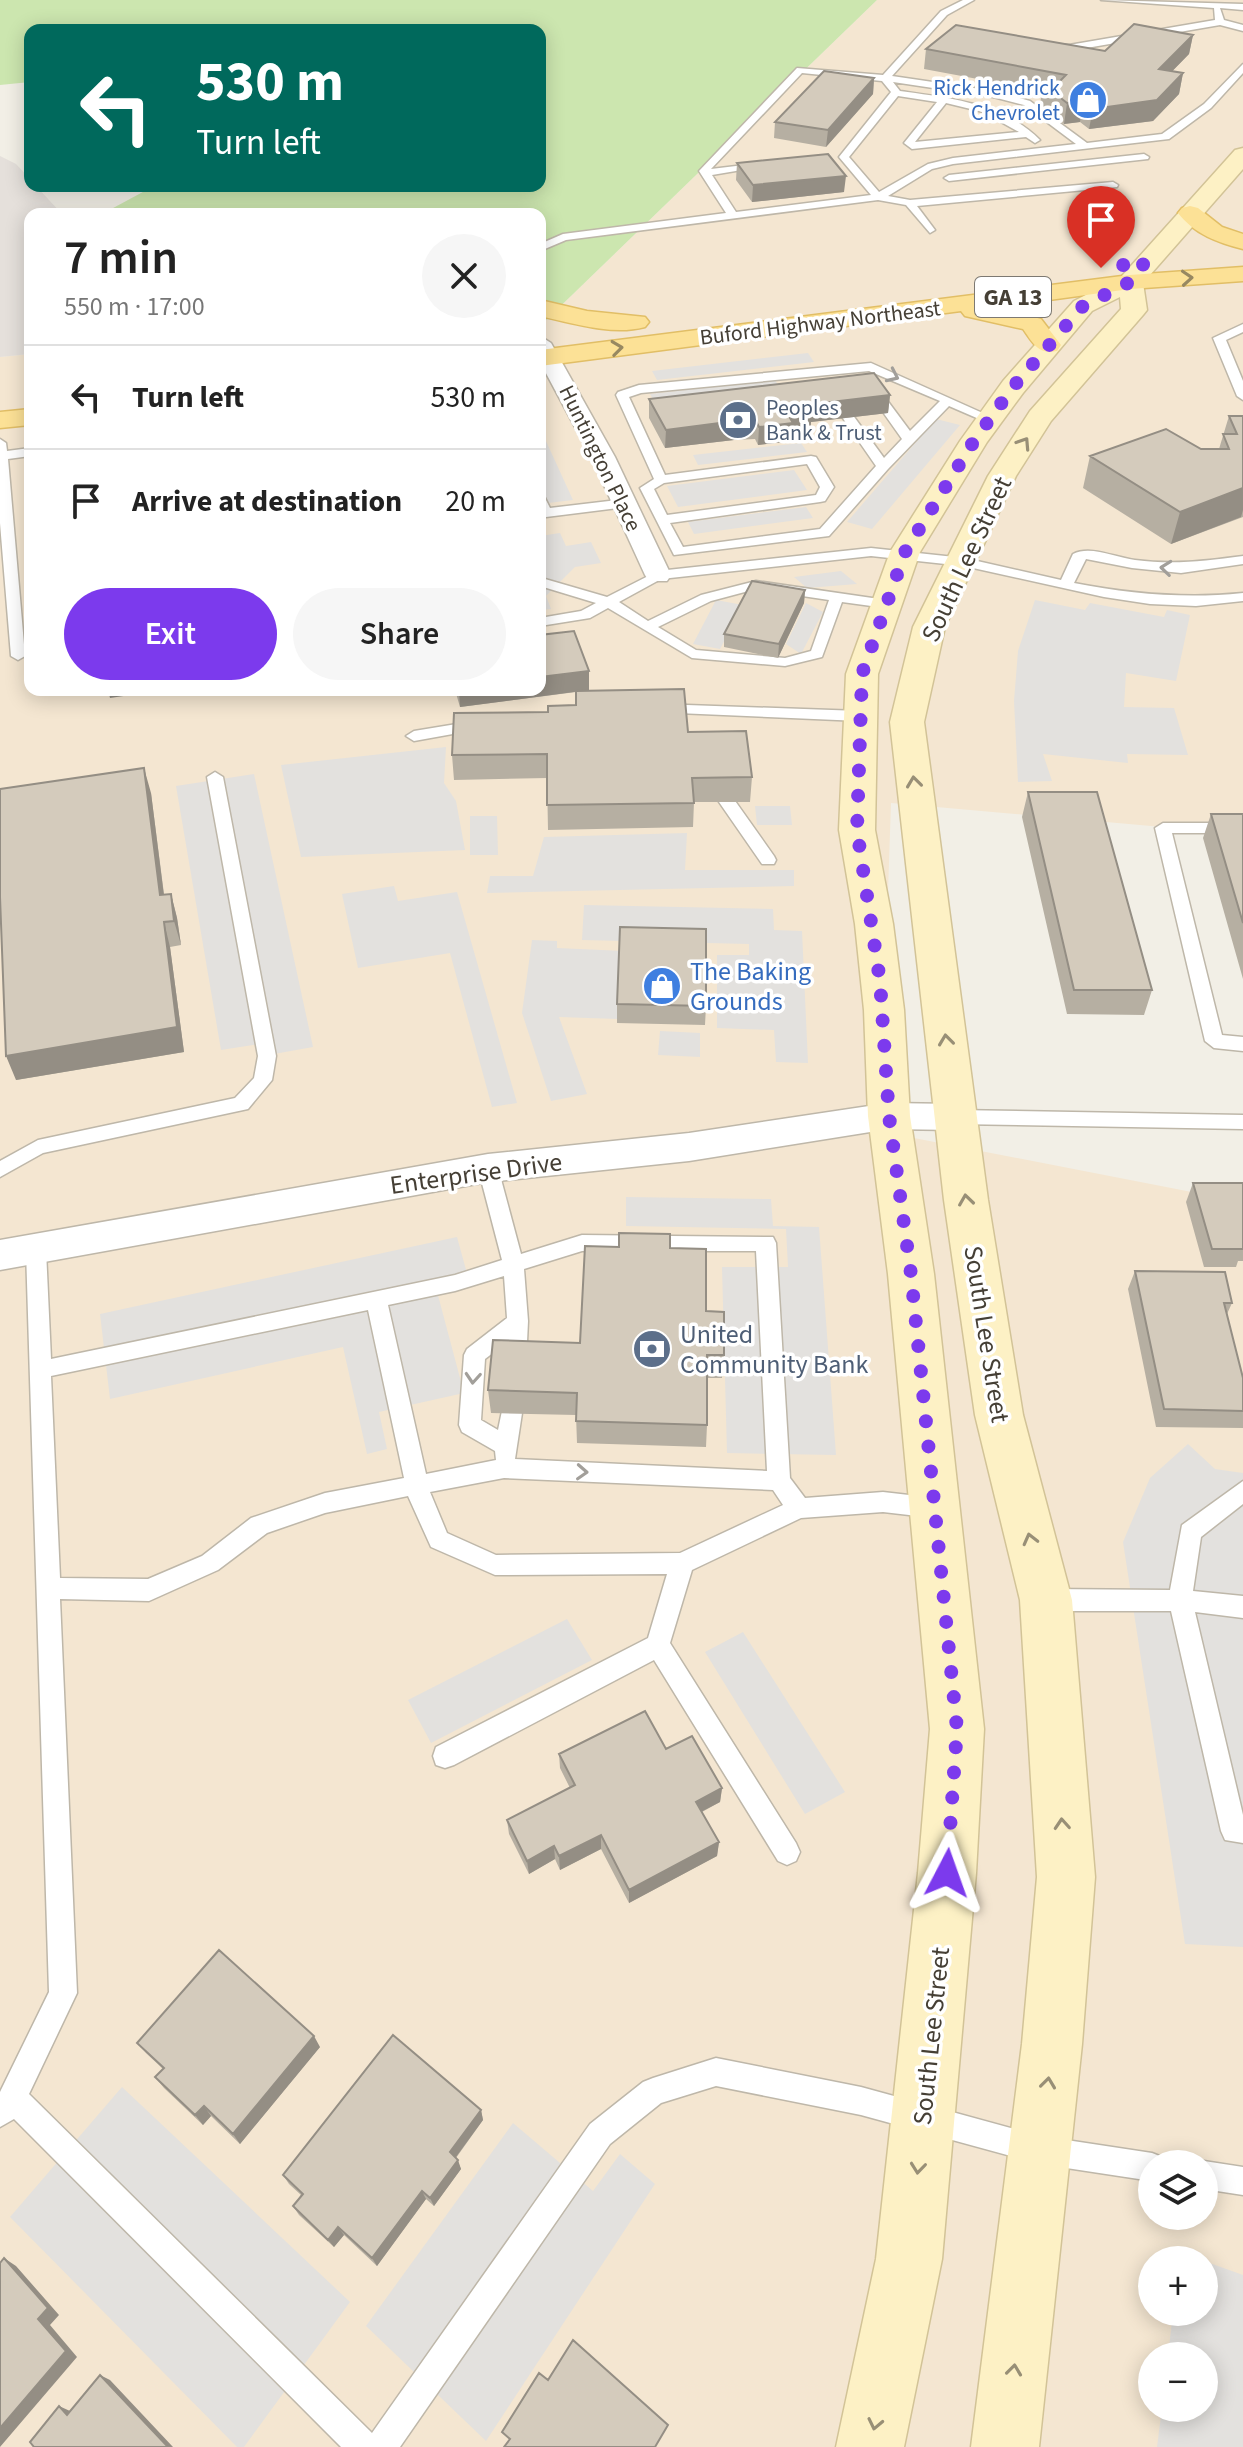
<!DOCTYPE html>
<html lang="en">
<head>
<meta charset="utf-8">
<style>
  :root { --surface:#fff; --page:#f6f6f6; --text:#222; --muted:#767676; --line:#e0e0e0; --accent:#7c3aed }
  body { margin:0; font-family:"Source Sans 3",sans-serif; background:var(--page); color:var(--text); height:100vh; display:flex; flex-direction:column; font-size:30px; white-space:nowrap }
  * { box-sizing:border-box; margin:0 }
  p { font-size:26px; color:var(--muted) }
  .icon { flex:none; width:44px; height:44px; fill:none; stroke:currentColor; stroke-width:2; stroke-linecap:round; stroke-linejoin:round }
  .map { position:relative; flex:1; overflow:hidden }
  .drawer { position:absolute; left:24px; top:208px; width:522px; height:488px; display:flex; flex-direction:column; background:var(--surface); border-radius:16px; box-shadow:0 4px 20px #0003 }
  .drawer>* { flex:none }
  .top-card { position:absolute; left:24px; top:24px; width:522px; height:168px; border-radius:16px; box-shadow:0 4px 20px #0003; background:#00695c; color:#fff; overflow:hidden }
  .buttons { position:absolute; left:1138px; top:2150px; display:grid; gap:16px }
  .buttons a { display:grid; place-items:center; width:80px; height:80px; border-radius:50%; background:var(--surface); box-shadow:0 4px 20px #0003; font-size:40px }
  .pin { position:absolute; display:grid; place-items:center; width:68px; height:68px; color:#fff; margin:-82px -34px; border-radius:50% 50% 50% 0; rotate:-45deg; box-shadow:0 0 8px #0007 }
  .pin .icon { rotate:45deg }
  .me { position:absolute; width:88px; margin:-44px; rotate:4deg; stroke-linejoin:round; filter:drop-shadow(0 0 6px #0008) }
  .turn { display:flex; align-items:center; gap:28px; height:168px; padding:0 40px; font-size:36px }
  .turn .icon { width:104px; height:104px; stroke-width:2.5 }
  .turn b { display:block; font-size:56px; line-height:68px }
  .round { display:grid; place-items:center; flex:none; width:84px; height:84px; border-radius:42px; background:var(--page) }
  .headline { display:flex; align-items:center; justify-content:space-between; height:136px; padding:0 40px }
  h1 { font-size:48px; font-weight:600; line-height:60px }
  .button { display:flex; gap:16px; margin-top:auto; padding:16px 40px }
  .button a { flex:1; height:92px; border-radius:48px; background:var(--accent); color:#fff; font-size:32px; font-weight:600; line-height:92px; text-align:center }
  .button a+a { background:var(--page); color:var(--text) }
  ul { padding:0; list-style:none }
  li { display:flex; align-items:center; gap:24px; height:104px; padding:0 40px; border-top:2px solid var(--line) }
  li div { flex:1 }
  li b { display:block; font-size:30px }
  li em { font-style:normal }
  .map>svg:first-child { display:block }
</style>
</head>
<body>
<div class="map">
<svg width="1243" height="2447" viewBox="0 0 1243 2447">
  <rect width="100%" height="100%" fill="#f2efe6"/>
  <!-- commercial -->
  <path fill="#f4e6d1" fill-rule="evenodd" d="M877,0H1243V830L1230,833L891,803L884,1010L914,1138L1243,1202V2447H0V357L30,354V690H540V326ZM1152,2164H1204V2216H1152ZM1152,2260H1204V2312H1152ZM1152,2356H1204V2408H1152Z"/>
  <!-- industrial -->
  <path fill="#e5e0db" d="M0,156L16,164L30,179V186H36L62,214H30V354L0,357Z"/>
  <!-- green -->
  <path fill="#cce6af" d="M0,0H877L540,326V214H102L154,186H540V30H30V82L0,85Z"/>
  <!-- parking -->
  <path fill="#e3e1de" d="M808,353L814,362L657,380L652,371Z
    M775,380L780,388L655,403L650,394Z
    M936,419L960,425L872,529L847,522Z
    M540,428L573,500L540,504Z
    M801,443L807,452L698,465L693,455Z
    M794,470L807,490L678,507L667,486Z
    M806,507L813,518L694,534L688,522Z
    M560,533L566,546L591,542L601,563L575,567L546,596L551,609L540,610V536Z
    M841,571L857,584L807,588L794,577Z
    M716,600L743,605L720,649L693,644Z
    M1035,600L1085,610L1090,603L1164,617L1167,610L1190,615L1176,681L1126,673L1124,707L1174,708L1188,755L1127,754L1128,763L1043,754L1052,781L1018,782L1014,701L1018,651Z
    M806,603L823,612L801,654L786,644Z
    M446,747L444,783L456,801L465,850L301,857L281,765Z
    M254,774L313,1047L274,1054L272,1042L221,1050L176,786Z
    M755,806H790L792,825H757Z
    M470,816H497L498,855H470Z
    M687,833L685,870H794V886L487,893L490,876H533L544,837Z
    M394,886L398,901L457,892L517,1103L492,1107L450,953L358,968L342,894Z
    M584,905L773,909L774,930L802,931L808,1063L776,1062L774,1030L717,1028V955H749V944L582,940Z
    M532,940L557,941V948L624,951L618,1019L559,1017L587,1094L551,1101L522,1013Z
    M660,1031L700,1033V1057L658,1055Z
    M626,1197L771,1199L773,1226L819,1227L836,1455L727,1453L722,1267H788L786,1229L626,1226Z
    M457,1237L468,1277L435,1284L464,1393L379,1412L387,1449L367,1454L343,1347L110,1399L100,1314Z
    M1188,1444L1215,1469L1243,1473V1947L1185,1944L1123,1542L1150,1478Z
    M567,1619L592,1660L431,1743L408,1700Z
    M743,1632L845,1792L805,1814L705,1652Z
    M122,2087L350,2302L244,2447H237L10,2217Z
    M513,2123L593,2191L620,2154L655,2184L486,2441L366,2326Z
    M1204,2261L1243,2275V2447H1157L1162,2408H1204V2356H1168L1173,2312H1204Z"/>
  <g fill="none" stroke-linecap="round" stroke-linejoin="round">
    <!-- lane casing -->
    <g stroke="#beb7a9" stroke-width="3">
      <path id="lane" d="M963,0H974L947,15L892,76L994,91L1030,101L1087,143L1162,134L1204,104L1243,64V73L1211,108L1169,139L953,164L932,169L888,196L910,200L1113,182L1118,185L1117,187L917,206L935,230L930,233L906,205L878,200L566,240L540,251V244L563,234L726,213L699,171L797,68L883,75L941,11ZM802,73L882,81L891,92L839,157L871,195L736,212L712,175L766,166L761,163L711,169ZM893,82L993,97L1024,105L1076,144L953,158L928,164L879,192L849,157L898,96L937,102L904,143L912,149L1026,137L1035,143L1040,140C1003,103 950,98 900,91ZM946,103L983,112L1019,132L915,142Z
        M1101,0L1243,4V10L1220,8L1224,20L1243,25V31L1220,25L1069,51L1052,49L1055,44L1069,45L1215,20L1214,8Z
        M1144,154L1149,157L1148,159L949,181L944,178L949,175Z
        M1243,324V332L1226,340L1243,381V400L1237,396L1213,338Z
        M871,363L996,419L986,422L949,406L888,469L829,536L674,555L640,488L654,479L616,395L618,392L639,385ZM869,371L940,401L910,431L878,388H870L868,391L902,439L884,458L852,414H844L842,417L876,466L820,529L683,547L670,523L820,502L825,501L834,487L816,457L811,456L665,475L629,397L641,393ZM807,464L820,487L816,495L667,515L654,489L664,483Z
        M0,439L6,443L7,451L30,448V456L8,459L25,656L18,660L11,656L0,523Z
        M540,497L545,498L550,508L626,499L633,503L626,507L546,517L540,514Z
        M871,548L964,558L1061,580L1073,554C1091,545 1116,558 1135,560C1174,565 1204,561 1243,556V564L1181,573L1132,568L1086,559L1074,583C1131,594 1185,599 1243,593V601L1196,606L1150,604L1104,597L964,566L871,556L661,579L619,602L648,621L701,595L756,581L886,600L893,604L886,608L842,602L822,657L785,666L692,658L608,608L590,618L540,626V618L581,611L596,603L540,586V580L545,579L607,597L658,571ZM756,589L829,600L811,651L785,658L696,650L658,627L711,601Z
        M659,704L860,711L868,716L860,721L654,712V706Z
        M481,720L489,725L486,728L414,741L406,736L414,731Z
        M215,772L223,777L276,1056L272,1080L248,1109L43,1153L0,1177V1161L38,1140L235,1098L254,1078L258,1056L207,777Z
        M727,797L733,798L774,856L776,860L774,864H762L719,802Z
        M1163,823H1243V833H1172L1222,1035L1243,1037V1051L1214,1048L1205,1041L1155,828Z
        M955,1110L1243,1115V1129L955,1124L945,1117Z
        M488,1161L495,1163L498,1168L521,1254L582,1235L773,1237L776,1243L790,1478L805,1498L883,1492L935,1498L943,1501L946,1508L943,1515L935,1518L883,1512L801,1518L692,1570L670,1643L796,1843L800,1852L796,1861L787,1865L778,1861L654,1660L454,1765L445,1768L436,1765L433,1756L436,1747L648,1638L667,1574L495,1575L431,1547L408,1496L325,1513L267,1533L218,1570L149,1601L60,1599L77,1993L29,2094L372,2433L590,2124L643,2082L653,2078L716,2058L861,2087L1040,2136L1152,2153L1162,2157L1165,2164H1152V2181L1040,2164L861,2115L716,2086L661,2103L610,2144L400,2447H341L14,2119L0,2127V2092L49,1992L26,1250L29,1244H43L46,1250L51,1359L455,1275L502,1260L478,1168L481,1163ZM582,1251H756L767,1471L515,1459L522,1413L519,1406L511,1404L503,1406L498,1430L481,1420L485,1359L506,1343L504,1363L507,1369L515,1372L523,1369L526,1363L528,1321L524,1269ZM504,1276L507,1318L467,1349L464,1355L459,1425L462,1432L495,1451L496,1460L426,1474L388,1305L455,1291ZM368,1310L404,1478L325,1493L251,1518L202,1556L148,1579L60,1578L51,1376ZM504,1478L773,1490L783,1505L680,1553L496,1555L447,1533L430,1492Z
        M1243,1481V1504L1201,1537L1193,1591L1243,1596V1618L1195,1612L1243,1815V1843L1225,1840L1221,1831L1171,1611H1046L1038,1608L1034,1600L1038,1592L1046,1589L1170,1590L1182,1525Z
        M1204,2161L1243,2167V2195L1204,2189V2164H1196Z"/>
    </g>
    <!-- street casing -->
    <g stroke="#beb7a9" stroke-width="3">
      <path id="street" d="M540,336L551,343L615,457L671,575L667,581H649L645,575L591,457L540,362Z
        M889,1103L955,1104L968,1108L973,1117L968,1126L955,1130L889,1129L689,1161L488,1182L0,1270V1240L488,1154L689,1133Z"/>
    </g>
    <!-- secondary casing -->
    <g stroke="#d2c397" stroke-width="3">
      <path id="secondary" d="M1243,148V169L1143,283L1147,310L1143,315L1051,421L1016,476L945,627L924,722L988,1200L1023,1415L1072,1600L1095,1877L1082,2044L1039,2447H971L1022,2044L1037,1877L1020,1600L975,1415L944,1200L890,722L913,627L988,476L1030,411L1121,309L1120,297L1092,311L1023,393L987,442L920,552L878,674L875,830L893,924L904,1010L910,1116L934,1274L984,1729L976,1873L942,2259L904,2447H836L876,2259L918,1873L930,1729L888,1274L868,1116L864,1010L855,924L839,830L846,674L890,552L960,441L1003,381L1074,301L1121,277L1235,150Z"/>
    </g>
    <!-- primary casing -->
    <g stroke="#e1be66" stroke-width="3">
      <path id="primary" d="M1190,206L1198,208L1222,227L1243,234V249C1219,243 1194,234 1178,213L1182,208Z
        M1243,267V281L1130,289L997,307L1041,319L1061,345L1057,351C1038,355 1033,343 1023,329L965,316L961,311L540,366V350L1130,275Z
        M540,300L587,311L645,317L649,322L645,327C612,336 572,323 540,316Z
        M30,409V425L0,428V412Z"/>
    </g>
    <!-- lane -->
    <use href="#lane" fill="#fff" fill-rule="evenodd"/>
    <!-- street -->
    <use href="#street" fill="#fff" fill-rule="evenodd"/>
    <!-- secondary -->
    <use href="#secondary" fill="#fdf1c5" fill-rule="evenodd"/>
    <!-- primary -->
    <use href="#primary" fill="#fce196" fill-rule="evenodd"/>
  </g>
  <!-- wall -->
  <path fill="#b6afa2" d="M1193,35L1189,54L1172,71L1183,73L1179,94L1153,121L1089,129L1080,122L1064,124L1040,104L1042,91L924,69L926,49L1105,51Z
    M874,78L873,94L826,147L774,138L775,122Z
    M737,163L844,192L752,202L736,180Z
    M890,395L888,413L811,422L810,433L792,436V441L758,445L755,439L734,440L665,448L649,418V399Z
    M1229,416H1243V517L1171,544L1083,488L1090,456L1201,449H1219Z
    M805,590L804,603L778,658L724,647V634Z
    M589,671V690L583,691L688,732L752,777L750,802H694L693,827L548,830L547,778L454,780L452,755L548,712L576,705V692L460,707L455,690H540Z
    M1028,792L1152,990L1144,1015L1067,1014L1022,817Z
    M151,793L164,894H171L177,918L181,945L170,947L184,1052L16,1080Z
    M1211,814H1243V979L1203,838Z
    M617,1004L706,1006L705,1025L617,1023Z
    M1193,1183H1243V1261H1238L1236,1267H1204L1186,1202Z
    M670,1248L706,1311L724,1355L722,1378H707V1425L706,1447L577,1443L576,1415L491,1413L488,1390L580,1343Z
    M1135,1271L1232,1303L1227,1314L1243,1378V1428L1156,1427L1128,1289Z
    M666,1749L722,1788L720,1802L702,1812L719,1842L717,1856L629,1903L601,1849L560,1870L555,1859L529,1874L509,1834L507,1820L570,1788L560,1768L559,1754Z
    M137,2043L320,2047L240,2144L211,2116L203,2125L164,2088L155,2077L163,2069L146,2053Z
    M481,2110L483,2120L456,2158L461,2169L434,2206L426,2199L377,2266L344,2235L334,2247L299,2215L293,2206L301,2195L289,2184L283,2175Z"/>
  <!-- shaded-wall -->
  <path fill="#948e84" d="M1193,35L1189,54L1155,89L1159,69Z
    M1183,73L1179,94L1153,121L1089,129L1093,109Z
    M874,78L873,94L826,147L828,130Z
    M1083,101L1080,122L1064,124L1067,103Z
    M846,176L844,192L752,202L753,185Z
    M890,395L888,413L811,422L810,433L792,436V441L758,445L759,427L790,418L805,405Z
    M735,421L734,440L665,448L666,430Z
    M1243,488V510L1241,517L1171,544L1180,512Z
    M805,590L804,603L778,658L779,644Z
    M589,671V690L460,707L459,690H540V677Z
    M108,690H164L110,698Z
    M144,768L151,793L167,920L160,895Z
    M171,894L177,918L181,945L174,921Z
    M164,922L170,947L184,1052L16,1080L6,1056Z
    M722,1788L720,1802L695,1815L696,1802Z
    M601,1835V1849L560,1870L559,1856Z
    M719,1842L717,1856L629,1903V1890Z
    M554,1846L555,1859L529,1874L527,1861Z
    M314,2036L320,2047L240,2144L233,2134Z
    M204,2106L211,2116L203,2125L195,2115Z
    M481,2110L483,2120L453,2161L450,2152Z
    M458,2160L461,2169L434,2206L430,2198Z
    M422,2191L426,2199L377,2266L372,2258Z
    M338,2227L344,2235L334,2247L328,2240Z
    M4,2258L16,2266L59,2315L50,2325L77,2357L0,2447V2428L38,2319Z
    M100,2375L110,2380L173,2447H168Z
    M59,2406L70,2411L67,2415Z"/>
  <!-- building -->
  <path fill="#d4cbbc" stroke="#948e84" stroke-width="2" d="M1134,24L1193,35L1159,69L1183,73L1157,100L1093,109L1083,101L1067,103L1043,84L1059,82L1066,75L926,49L956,25L1105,51Z
    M824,71L874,78L828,130L775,122Z
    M828,154L846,176L753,185L737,163Z
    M874,373L890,395L805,405L811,415L790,418L793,423L759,427L756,421H735L666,430L649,399Z
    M1229,416H1243V488L1180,512L1090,456L1166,429L1201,449H1229L1223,434H1237Z
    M752,581L805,590L779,644L724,634Z
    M574,631L589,671L540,677V635Z
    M684,689L688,732L746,731L752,777L692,778L694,803L547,805V754L452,755L454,713L548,712V706L576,705V691Z
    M144,768L160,895L171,894L174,921L164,922L177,1027L6,1056L0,897V789Z
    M1028,792H1097L1152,990H1074Z
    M1211,814H1243V923Z
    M620,927L706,929V1006L617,1004Z
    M1193,1183H1243V1249H1212Z
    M619,1233L670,1234V1248L706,1249V1311L724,1312V1355H707V1425L576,1421L577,1393L488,1390L493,1340L580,1343L585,1246L619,1247Z
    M1135,1271L1225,1272L1232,1303H1224L1243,1378V1411L1164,1409Z
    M645,1711L666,1749L692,1736L722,1788L696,1802L719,1842L629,1890L601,1835L559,1856L554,1846L527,1861L507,1820L575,1785L559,1754Z
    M219,1950L314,2036L233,2134L204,2106L195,2115L155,2077L164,2068L137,2043Z
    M393,2035L481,2110L450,2152L458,2160L430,2198L422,2191L372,2258L338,2227L328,2240L293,2206L303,2194L283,2175Z
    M4,2258L48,2308L38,2319L66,2351L0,2428V2263Z
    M573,2340L668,2425L655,2447H504L510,2439L502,2432L539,2373L548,2380Z
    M100,2375L168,2447H34L30,2442L59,2406L67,2415Z"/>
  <!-- one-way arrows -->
  <defs><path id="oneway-chevron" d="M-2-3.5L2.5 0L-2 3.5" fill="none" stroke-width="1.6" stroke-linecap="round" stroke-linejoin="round" transform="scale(2)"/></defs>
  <g stroke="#978861">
    <use href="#oneway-chevron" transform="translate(1187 278) rotate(-4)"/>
    <use href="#oneway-chevron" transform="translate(617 348) rotate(-7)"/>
  </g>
  <g stroke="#a29f9a">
    <use href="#oneway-chevron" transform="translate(893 376) rotate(25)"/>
    <use href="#oneway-chevron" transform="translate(1166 568) rotate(-174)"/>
    <use href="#oneway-chevron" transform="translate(473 1378) rotate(94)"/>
    <use href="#oneway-chevron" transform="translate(582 1472) rotate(3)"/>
  </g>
  <g stroke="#988f76">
    <use href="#oneway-chevron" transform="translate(1024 443) rotate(-57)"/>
    <use href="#oneway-chevron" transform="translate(914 782) rotate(-97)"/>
    <use href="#oneway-chevron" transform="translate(946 1040) rotate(-97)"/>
    <use href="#oneway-chevron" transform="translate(966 1200) rotate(-98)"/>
    <use href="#oneway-chevron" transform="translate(1030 1539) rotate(-104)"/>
    <use href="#oneway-chevron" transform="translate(1062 1824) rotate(-94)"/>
    <use href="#oneway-chevron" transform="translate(1048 2083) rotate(-83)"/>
    <use href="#oneway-chevron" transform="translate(918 2168) rotate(96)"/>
    <use href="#oneway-chevron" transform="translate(1014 2370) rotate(-83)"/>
    <use href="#oneway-chevron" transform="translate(875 2424) rotate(102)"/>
  </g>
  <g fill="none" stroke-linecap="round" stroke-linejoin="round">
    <!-- route -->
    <path stroke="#7c3aed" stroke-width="14" stroke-dasharray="0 25.2" d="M947,1873L957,1729L911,1274L889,1116L880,981L857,830L862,674L905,552L974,441L1013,387L1083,306L1130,282L1145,262L1101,268"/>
  </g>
  <!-- icons -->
  <defs>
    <g id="shop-disc" transform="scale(2)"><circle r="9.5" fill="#3f7fe0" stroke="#fff"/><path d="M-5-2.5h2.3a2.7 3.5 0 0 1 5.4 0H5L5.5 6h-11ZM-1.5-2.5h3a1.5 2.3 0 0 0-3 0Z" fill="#fff"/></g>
    <g id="bank-disc" transform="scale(2)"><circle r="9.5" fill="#5c6f8a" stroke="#fff"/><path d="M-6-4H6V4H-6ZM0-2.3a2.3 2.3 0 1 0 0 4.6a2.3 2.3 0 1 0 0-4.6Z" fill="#fff"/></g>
  </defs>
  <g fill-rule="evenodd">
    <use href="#shop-disc" x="1088" y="100"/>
    <use href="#bank-disc" x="738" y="420"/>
    <use href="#shop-disc" x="662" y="986"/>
    <use href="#bank-disc" x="652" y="1349"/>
  </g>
  <g text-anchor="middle" stroke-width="7" stroke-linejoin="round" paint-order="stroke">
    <!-- far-shop labels -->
    <g font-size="22" fill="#366cbe" stroke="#fff" text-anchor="end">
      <text x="1060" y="95">Rick Hendrick<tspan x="1060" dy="25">Chevrolet</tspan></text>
    </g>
    <!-- far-street labels -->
    <g font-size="22" fill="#453f35" stroke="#fff">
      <text transform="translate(820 322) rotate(-7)" y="8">Buford Highway Northeast</text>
      <text transform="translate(601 458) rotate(64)" y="8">Huntington Place</text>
    </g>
    <!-- far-service labels -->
    <g font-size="22" fill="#4e5e75" stroke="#fff" text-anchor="start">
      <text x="766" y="415">Peoples<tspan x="766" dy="25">Bank &amp; Trust</tspan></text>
    </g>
    <!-- shield labels -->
    <rect fill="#fff" stroke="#7d7972" stroke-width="2" x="975" y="277" width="76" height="40" rx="6"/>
    <g font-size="24" font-weight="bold" fill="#453f35">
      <text x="1013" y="305">GA 13</text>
    </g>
    <!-- street labels -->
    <g font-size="26" fill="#453f35" stroke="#fff">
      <text transform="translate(966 559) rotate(-65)" y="9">South Lee Street</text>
      <text transform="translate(476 1173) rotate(-8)" y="9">Enterprise Drive</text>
      <text transform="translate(987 1334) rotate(81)" y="9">South Lee Street</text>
      <text transform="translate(931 2036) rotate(-84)" y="9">South Lee Street</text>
    </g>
    <!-- shop labels -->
    <g font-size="26" fill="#366cbe" stroke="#fff" text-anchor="start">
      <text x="690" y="980">The Baking<tspan x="690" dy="30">Grounds</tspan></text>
    </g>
    <!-- service labels -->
    <g font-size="26" fill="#4e5e75" stroke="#fff" text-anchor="start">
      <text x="680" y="1343">United<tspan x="680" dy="30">Community Bank</tspan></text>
    </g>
  </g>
</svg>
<div class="buttons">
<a><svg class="icon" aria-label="layers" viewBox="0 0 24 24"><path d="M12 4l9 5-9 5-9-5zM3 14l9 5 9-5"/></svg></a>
<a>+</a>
<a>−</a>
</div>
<div class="pin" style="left:1101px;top:268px;background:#d93025"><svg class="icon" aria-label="arrive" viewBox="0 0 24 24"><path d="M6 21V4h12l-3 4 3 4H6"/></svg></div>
<svg class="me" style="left:947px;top:1873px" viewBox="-20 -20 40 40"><path d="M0-17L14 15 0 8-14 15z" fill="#7c3aed" stroke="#fff" stroke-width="4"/></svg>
<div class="top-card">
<div class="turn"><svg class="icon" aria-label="left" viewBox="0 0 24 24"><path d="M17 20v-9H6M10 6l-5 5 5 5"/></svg><div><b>530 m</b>Turn left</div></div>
</div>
<section class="drawer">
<div class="headline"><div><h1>7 min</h1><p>550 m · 17:00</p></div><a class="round"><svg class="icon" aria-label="close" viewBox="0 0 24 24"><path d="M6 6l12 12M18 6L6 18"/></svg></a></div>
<ul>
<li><svg class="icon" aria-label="left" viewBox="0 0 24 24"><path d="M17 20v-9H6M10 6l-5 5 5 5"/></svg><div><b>Turn left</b></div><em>530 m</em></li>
<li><svg class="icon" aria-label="arrive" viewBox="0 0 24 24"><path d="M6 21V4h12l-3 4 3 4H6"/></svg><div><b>Arrive at destination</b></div><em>20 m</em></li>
</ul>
<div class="button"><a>Exit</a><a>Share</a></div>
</section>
</div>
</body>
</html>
